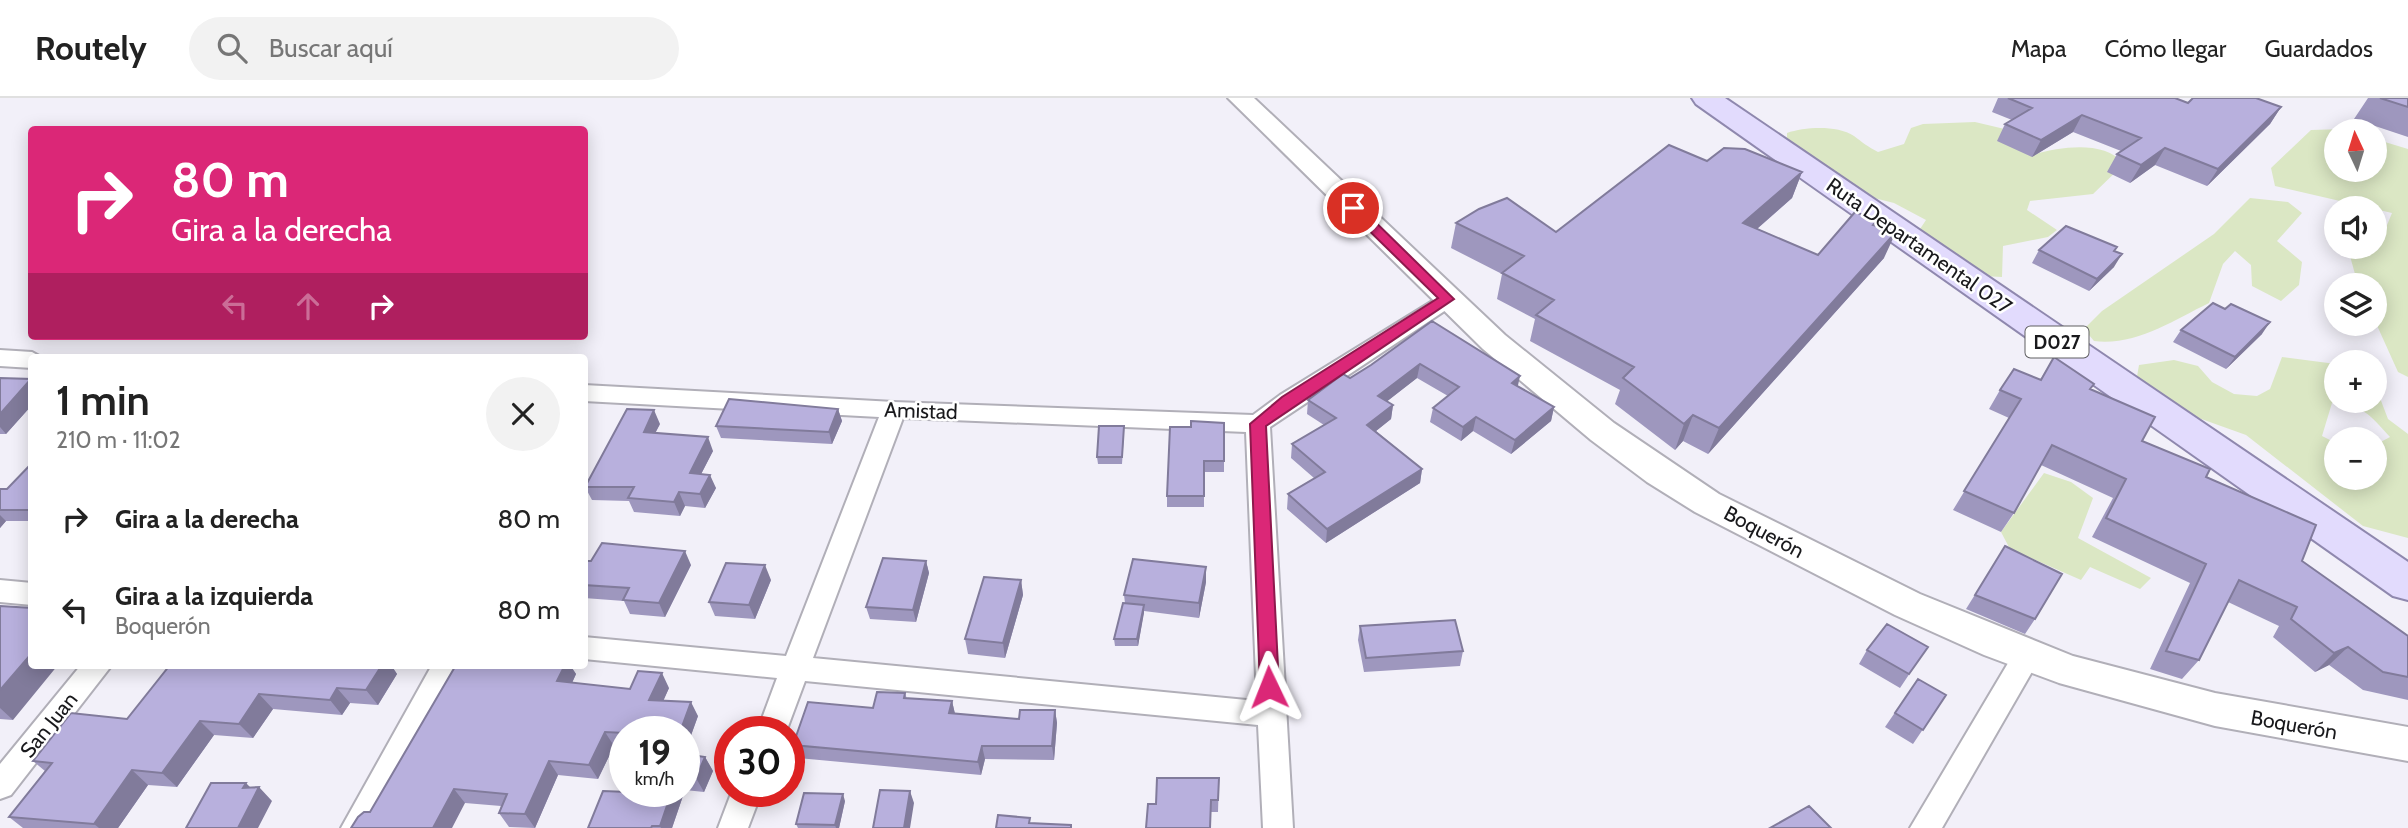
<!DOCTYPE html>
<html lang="es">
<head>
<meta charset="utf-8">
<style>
  :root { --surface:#fff; --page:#f2f2f2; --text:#222; --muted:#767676; --line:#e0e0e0 }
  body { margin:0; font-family:Cabin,sans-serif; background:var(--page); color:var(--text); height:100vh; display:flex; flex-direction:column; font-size:26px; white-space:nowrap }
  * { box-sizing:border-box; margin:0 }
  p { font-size:23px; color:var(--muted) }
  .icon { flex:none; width:38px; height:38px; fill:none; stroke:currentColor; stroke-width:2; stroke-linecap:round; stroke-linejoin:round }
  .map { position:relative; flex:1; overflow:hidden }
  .details { position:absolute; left:28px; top:256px; width:560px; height:315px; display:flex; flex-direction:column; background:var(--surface); border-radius:7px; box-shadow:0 4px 18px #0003 }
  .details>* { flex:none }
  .hud { position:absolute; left:28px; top:28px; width:560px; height:214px; border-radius:7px; box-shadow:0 4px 18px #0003; background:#db2777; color:#fff; overflow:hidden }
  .needle { width:46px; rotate:356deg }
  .controls { position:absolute; left:2324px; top:21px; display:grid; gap:14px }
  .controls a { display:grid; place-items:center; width:63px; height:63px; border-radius:50%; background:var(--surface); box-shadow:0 4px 18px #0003; font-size:35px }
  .speed { position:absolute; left:609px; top:618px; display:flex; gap:14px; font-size:35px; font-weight:700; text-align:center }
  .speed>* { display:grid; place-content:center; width:91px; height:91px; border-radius:50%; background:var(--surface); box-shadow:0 4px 18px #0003; line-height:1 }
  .speed small { font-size:18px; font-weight:400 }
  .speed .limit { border:10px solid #d22; background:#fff; color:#111 }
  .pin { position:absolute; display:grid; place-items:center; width:60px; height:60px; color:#fff; margin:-30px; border:4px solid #fff; border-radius:50%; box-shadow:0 2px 7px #0007 }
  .me { position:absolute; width:77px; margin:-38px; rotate:358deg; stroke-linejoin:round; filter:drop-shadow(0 0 5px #0008) }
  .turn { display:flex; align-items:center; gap:24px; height:147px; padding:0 28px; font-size:32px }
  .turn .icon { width:91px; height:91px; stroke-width:2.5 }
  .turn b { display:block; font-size:49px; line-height:60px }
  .lanes { display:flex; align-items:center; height:66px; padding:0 28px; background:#0003; justify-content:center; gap:35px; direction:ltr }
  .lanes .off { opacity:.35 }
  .round { display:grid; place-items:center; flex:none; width:74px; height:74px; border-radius:37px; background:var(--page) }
  .headline { display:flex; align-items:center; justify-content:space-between; height:119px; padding:0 28px }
  h1 { font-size:42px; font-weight:600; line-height:52px }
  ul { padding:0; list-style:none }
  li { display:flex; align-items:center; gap:21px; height:91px; padding:0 28px }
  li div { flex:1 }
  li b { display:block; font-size:26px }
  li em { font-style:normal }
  header { display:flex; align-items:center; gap:42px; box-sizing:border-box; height:98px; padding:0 35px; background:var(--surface); border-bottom:2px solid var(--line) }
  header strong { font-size:33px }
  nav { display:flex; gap:38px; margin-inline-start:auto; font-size:24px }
  .search { width:490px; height:63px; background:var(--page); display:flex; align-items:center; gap:18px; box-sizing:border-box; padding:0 24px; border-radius:38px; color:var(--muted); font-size:26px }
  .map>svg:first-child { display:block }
</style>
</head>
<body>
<header>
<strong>Routely</strong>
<div class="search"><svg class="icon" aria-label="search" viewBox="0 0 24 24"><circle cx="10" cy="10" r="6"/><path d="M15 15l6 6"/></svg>Buscar aquí</div>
<nav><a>Mapa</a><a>Cómo llegar</a><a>Guardados</a></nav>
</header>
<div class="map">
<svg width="2408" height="730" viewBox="0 0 2408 730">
  <rect width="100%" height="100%" fill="#f2f0f9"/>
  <!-- green -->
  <path fill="#dbe7c4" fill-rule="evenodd" d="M1975,24L2013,33L2035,56C2062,49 2104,42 2124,66L2093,96L2030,103L2027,112L2057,132L2048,139L2003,148L2002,179L1983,178L1933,154L1920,131L1926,122L1894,105L1858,96L1787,44V35C1805,29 1837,27 1854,38C1862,44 1868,49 1878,54L1904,46L1911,30L1923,26Z
    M2345,31L2351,33H2336V72H2375V41L2408,51V279L2398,274L2375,223V187H2358L2350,158L2354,149H2375V135L2385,132L2392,115L2275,88L2271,70L2311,32Z
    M2250,100L2288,104L2302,115L2277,143L2302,164L2299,187L2281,203L2252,188L2251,167L2235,153L2223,166L2209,205C2172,223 2136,248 2094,243L2084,231L2102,213L2214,136Z
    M2282,259L2336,266V303H2375V287L2388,321L2408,336V440L2363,428L2246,337L2154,304L2135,290L2139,267L2174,262L2198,268L2212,284L2234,296L2257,298L2270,291ZM2332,305C2362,306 2370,317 2390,339L2375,347V380H2336V345L2322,338Z
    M2044,375L2071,384L2093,400L2078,440L2151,480L2140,491L2090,469L2081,482L2010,451L2001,434Z"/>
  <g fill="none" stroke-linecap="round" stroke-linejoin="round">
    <!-- street casing -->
    <g stroke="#b1afb8" stroke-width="4">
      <path id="street" d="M1447,194L1455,196L1458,201L1455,206L1270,329L1293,730H1263L1258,627L805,583L786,634H757L777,580L584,561V539L786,558L879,319L584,303V287L894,304L1253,317L1280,297ZM903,320L1246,334L1257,603L813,560Z
        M0,252L32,254L41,259H32V270L0,268Z
        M0,482L32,485V507L0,504Z
        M2027,547L2037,550L2041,558L1942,730H1910L2017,550Z
        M81,567H112L11,697L0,701V666Z
        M432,567H461L372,730H341Z
        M732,693H762L748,730H718Z"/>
    </g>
    <!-- secondary casing -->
    <g stroke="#b1afb8" stroke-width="4">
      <path id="secondary" d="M1228,0H1254L1505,237L1614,325L1719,396L1920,496L2073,558L2215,595L2408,629V663L2215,628L2059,585L1984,557L1895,517L1695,414L1647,384L1591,342L1483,251Z"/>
    </g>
    <!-- primary casing -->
    <g stroke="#8f88ae" stroke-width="4">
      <path id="primary" d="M1692,0H1725L2408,464V502L2393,498L1696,6Z"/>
    </g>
    <!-- street -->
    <use href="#street" fill="#fff" fill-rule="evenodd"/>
    <!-- secondary -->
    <use href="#secondary" fill="#fff" fill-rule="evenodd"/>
    <!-- primary -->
    <use href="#primary" fill="#e2dbfd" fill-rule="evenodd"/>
  </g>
  <!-- wall -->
  <path fill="#9e97be" d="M1998,0H2175L2188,5L2281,9L2270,26L2207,88L2155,67L2130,85L2107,74L2117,56L2121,53L2073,34L2032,59L1997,43L2005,26L2012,22L1992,14Z
    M2368,0H2408V39L2354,21Z
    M1802,74L1792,100L1757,131L1818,157L1877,122L1875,127L1884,160L1708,356L1683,343L1675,352L1615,306L1620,292L1530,243L1535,221L1497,201L1502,176L1451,150L1456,125L1556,134Z
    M2117,149L2115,153L2114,169L2089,193L2032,165L2039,152Z
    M1432,223L1518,288L1554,309L1551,323L1511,356L1473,333L1461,343L1430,324L1433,310L1448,298L1417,280L1387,303L1393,307L1391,321L1376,333L1422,371L1420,385L1326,445L1287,411L1288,396L1314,380L1291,360L1292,346L1324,327L1307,316L1308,302L1350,280L1371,267Z
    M2181,232L2262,236L2226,271L2173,244Z
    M2054,259L2091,291L2142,343L2206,379L2302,463L2408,538V602L2363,592L2329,567L2315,574L2273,539L2279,528L2228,504L2199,562L2182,581L2150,571L2190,485L2092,439L2113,400L2041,367L2014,415L2001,434L1953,412L2009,320L1989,311L2000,292L2040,282Z
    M0,280L32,282V307L6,336H0Z
    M838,311L842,323L832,346L721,340L716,328Z
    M1224,325V374H1204V409H1167V398L1191,329Z
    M660,326L655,335L713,353L701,376L716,390L705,410L685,408L680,418L634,414L629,403L592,402L585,389Z
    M1124,336L1122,366H1098L1097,359Z
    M32,365V423H6L0,430V391H7Z
    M584,463L691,467L665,519L630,516L624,503L584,500Z
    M926,463L929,475L916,524L870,521L866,509Z
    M1996,463L2035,521L2025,536L1966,511Z
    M1206,469V484L1199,520L1144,513L1138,548H1115L1114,541L1125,505L1124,497Z
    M771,482L755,521L715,518L709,504Z
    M1021,482L1023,497L1005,560L968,556L965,541Z
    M0,508L13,622L0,621Z
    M1360,528L1463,553L1460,568L1364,574L1358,542Z
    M1867,552L1918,563L1900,590L1859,566Z
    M288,567H391L397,576L378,607L350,605L342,617L273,611L253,640L214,637L177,689L148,687L118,730H23L9,719L45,673L33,663L127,621L286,569Z
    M456,567H570L576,576L572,585L630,591L669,590L663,603L698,618L684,656L705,659L713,673L704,694L685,692L672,730H588L628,694L684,693V634H625V649L614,648L598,681L558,677L535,730L509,729L499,715L501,708L465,705L370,714Z
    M1918,581L1946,597L1913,646L1885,629Z
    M905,595L907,601L952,603L955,616L1019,621L1055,612L1057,625L1054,662L985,661L981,677L798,660L793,647Z
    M1219,680L1218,714H1211L1156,706Z
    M845,703L839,730H798L796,726Z"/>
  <!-- shaded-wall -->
  <path fill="#817b9b" d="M2281,9L2270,26L2207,88L2218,71Z
    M2082,17L2073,34L2032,59L2041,42Z
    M2165,50L2155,67L2130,85L2141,67Z
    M1802,74L1792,100L1734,151L1743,125Z
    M1896,134L1884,160L1708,356L1719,330Z
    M2122,156L2114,169L2089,193L2097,181Z
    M2270,224L2262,236L2226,271L2235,259Z
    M1420,266L1417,280L1376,312L1378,298Z
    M1520,278L1517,292L1512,285Z
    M31,281L32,307L6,336L0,329V316Z
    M1393,307L1391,321L1366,341L1367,327Z
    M1554,309L1551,323L1511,356L1515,342Z
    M838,311L842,323L832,346L829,334Z
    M654,312L660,326L649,347L644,334Z
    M1693,317L1683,343L1675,352L1684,326Z
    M1476,319L1473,333L1461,343L1463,329Z
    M708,339L713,353L695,388L690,375Z
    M1422,371L1420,385L1326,445L1327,431Z
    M710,377L716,390L705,410L700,396Z
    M679,394L685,408L680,418L674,404Z
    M0,417L6,423L0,430Z
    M685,453L691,467L665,519L659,505Z
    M926,463L929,475L916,524L913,512Z
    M765,467L771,482L755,521L749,507Z
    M1206,469V484L1199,520V505Z
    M1021,482L1023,497L1005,560L1003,545Z
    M1144,507V515L1138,548L1137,541Z
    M2348,549L2329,567L2315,574L2334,555Z
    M32,555V567H58L13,622L0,610V592Z
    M382,567H391L397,576L378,607L366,592Z
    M565,567H570L576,576L566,598L557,583Z
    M662,575L669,590L657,617L649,602Z
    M337,590L350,605L342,617L330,602Z
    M259,596L273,611L253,640L239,626Z
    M952,603L955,616L949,615Z
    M691,604L698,618L684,657V634H680Z
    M1055,612L1057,625L1054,662L1052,648Z
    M200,623L214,637L177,689L162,675Z
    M605,634L614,648L598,681L589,667Z
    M982,648L985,661L981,677L978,664Z
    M705,659L713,673L704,694L696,680Z
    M549,663L558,677L535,730L525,716Z
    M132,672L148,687L118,730H99L94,726Z
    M246,685L256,695L259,689L272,703L258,730H238L243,690Z
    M684,690L685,692L672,730H661L660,728L672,693H684Z
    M454,691L465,705L452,730H433Z
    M910,693L914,705L910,730H904Z
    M843,696L845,703L839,730H836L835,727Z"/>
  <!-- building -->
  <path fill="#b8b0dd" stroke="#817b9b" stroke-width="2" d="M2008,0H2175L2188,5L2193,0H2256L2281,9L2218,71L2165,50L2141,67L2117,56L2141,40L2082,17L2041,42L2005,26L2032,10Z
    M2380,0H2408V9Z
    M1669,47L1707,63L1724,50L1745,51L1802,74L1743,125L1818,157L1855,114L1877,122L1873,127L1896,134L1719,330L1693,317L1684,326L1623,280L1634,269L1536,217L1554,202L1502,175L1524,158L1456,125L1479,111L1507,100L1556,134Z
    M2066,128L2117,149L2114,153L2122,156L2097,181L2039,152Z
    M2213,205L2225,211L2231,206L2270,224L2235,259L2181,232Z
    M1432,223L1520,278L1512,285L1554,309L1515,342L1476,319L1463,329L1433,310L1459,289L1420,266L1378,298L1393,307L1367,327L1422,371L1327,431L1288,396L1325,374L1292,346L1336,320L1308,302L1343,276L1350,280L1371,267Z
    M2054,259L2094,286L2090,291L2155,319L2142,343L2210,371L2206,379L2316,427L2302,463L2408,538V579L2383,574L2348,549L2334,555L2291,521L2297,509L2239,482L2199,562L2166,553L2206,466L2106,420L2126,381L2052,347L2014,415L1964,393L2021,301L2000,292L2014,271L2041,282Z
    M0,280L31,281L0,316Z
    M729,301L838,311L829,334L716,328Z
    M627,311L654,312L644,334L708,339L690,375L710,377L700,396L679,394L674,404L628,400L634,389H585Z
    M1191,323L1224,325V363H1204V398H1167L1170,329H1191Z
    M1099,328H1124L1122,359H1097Z
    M32,365V412H0V391H7Z
    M602,445L685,453L659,505L623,502L629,490L584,487V463H591Z
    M2005,448L2062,476L2035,521L1975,497Z
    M883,460L926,463L913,512L866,509Z
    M1133,461L1206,469L1199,505L1124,497Z
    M726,465L765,467L749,507L709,504Z
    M984,479L1021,482L1003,545L965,541Z
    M1123,505L1144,507L1137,541H1114Z
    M0,508L32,510V555L0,592Z
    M1455,522L1463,553L1366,560L1360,528Z
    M1887,526L1928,549L1909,576L1867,552Z
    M170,567H259L286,569L288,567H382L366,592L337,590L330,602L259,596L239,626L200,623L162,675L132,672L94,726L9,719L52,665L33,663L71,615L127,621Z
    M456,567H565L557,583L630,591L638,573L662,575L649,602L691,604L680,634H625V635L605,634L589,667L549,663L525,716L499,715L507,696L454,691L433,730H351L358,719L364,714H370Z
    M1918,581L1946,597L1923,632L1895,615Z
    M877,594L905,595L904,600L952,603L949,615L1019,621L1020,612H1055L1052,648H982L978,664L793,647L808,604L873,610Z
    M684,656L705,659L696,680L684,679Z
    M1157,680H1219L1218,702H1211L1210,730H1146L1148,706H1156Z
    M211,685H246L243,690L259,689L238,730H186Z
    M880,692L910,693L904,730H873Z
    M603,693L628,694L672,693L660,728H652L651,730H588Z
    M804,695L843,696L835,727L796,726Z
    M1809,708L1831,730H1770Z
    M998,717L1030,720L1029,725L1071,727V730H996Z"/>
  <!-- route -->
  <path fill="#db2777" stroke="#8e194d" stroke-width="2" d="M1348,107H1358L1454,201L1266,328L1279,589L1276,595H1263L1260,589L1250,326L1282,299L1438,200L1348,112Z"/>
  <g text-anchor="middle" stroke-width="5" stroke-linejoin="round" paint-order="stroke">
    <!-- shield labels -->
    <rect fill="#fff" stroke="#5e5e60" stroke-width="2" x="2025.5" y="228.5" width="63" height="31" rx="5"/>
    <g font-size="19" font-weight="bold" fill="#19191c">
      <text x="2057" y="251">D027</text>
    </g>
    <!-- street labels -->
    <g font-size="21" fill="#19191c" stroke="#fff">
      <text transform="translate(1919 148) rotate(35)" y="7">Ruta Departamental 027</text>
      <text transform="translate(921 313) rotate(2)" y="7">Amistad</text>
      <text transform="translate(1764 434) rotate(28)" y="7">Boquerón</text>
      <text transform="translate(49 627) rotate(-51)" y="7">San Juan</text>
      <text transform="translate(2294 627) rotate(10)" y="7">Boquerón</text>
    </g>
  </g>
</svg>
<div class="controls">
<a><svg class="needle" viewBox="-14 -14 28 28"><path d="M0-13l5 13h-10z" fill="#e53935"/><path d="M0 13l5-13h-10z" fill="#767676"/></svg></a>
<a><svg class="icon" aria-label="sound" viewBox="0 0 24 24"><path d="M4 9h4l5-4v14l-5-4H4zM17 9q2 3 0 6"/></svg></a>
<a><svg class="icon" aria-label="layers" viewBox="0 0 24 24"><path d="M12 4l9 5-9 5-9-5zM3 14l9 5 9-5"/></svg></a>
<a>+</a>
<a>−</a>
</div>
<div class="speed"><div>19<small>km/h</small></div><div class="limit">30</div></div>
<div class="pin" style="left:1353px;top:110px;background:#d93025"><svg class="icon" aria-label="arrive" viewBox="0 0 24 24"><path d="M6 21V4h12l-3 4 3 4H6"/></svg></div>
<svg class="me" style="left:1269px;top:589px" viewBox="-20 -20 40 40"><path d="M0-17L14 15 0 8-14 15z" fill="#db2777" stroke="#fff" stroke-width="4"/></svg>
<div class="hud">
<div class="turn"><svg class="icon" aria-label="right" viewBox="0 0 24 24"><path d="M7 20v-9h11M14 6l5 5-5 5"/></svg><div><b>80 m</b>Gira a la derecha</div></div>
<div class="lanes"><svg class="icon off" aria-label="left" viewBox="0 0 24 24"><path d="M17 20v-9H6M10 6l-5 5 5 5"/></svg><svg class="icon off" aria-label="ahead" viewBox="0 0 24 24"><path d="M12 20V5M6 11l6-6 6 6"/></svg><svg class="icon" aria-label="right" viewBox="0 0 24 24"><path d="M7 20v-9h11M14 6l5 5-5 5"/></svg></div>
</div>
<section class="details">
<div class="headline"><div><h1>1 min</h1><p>210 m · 11:02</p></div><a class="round"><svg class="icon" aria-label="close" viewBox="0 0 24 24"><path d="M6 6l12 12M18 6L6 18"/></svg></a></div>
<ul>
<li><svg class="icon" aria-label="right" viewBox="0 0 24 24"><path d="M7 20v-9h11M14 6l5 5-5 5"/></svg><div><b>Gira a la derecha</b></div><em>80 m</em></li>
<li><svg class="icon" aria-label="left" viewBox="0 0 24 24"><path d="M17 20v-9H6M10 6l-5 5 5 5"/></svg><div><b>Gira a la izquierda</b><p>Boquerón</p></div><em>80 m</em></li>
</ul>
</section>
</div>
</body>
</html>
